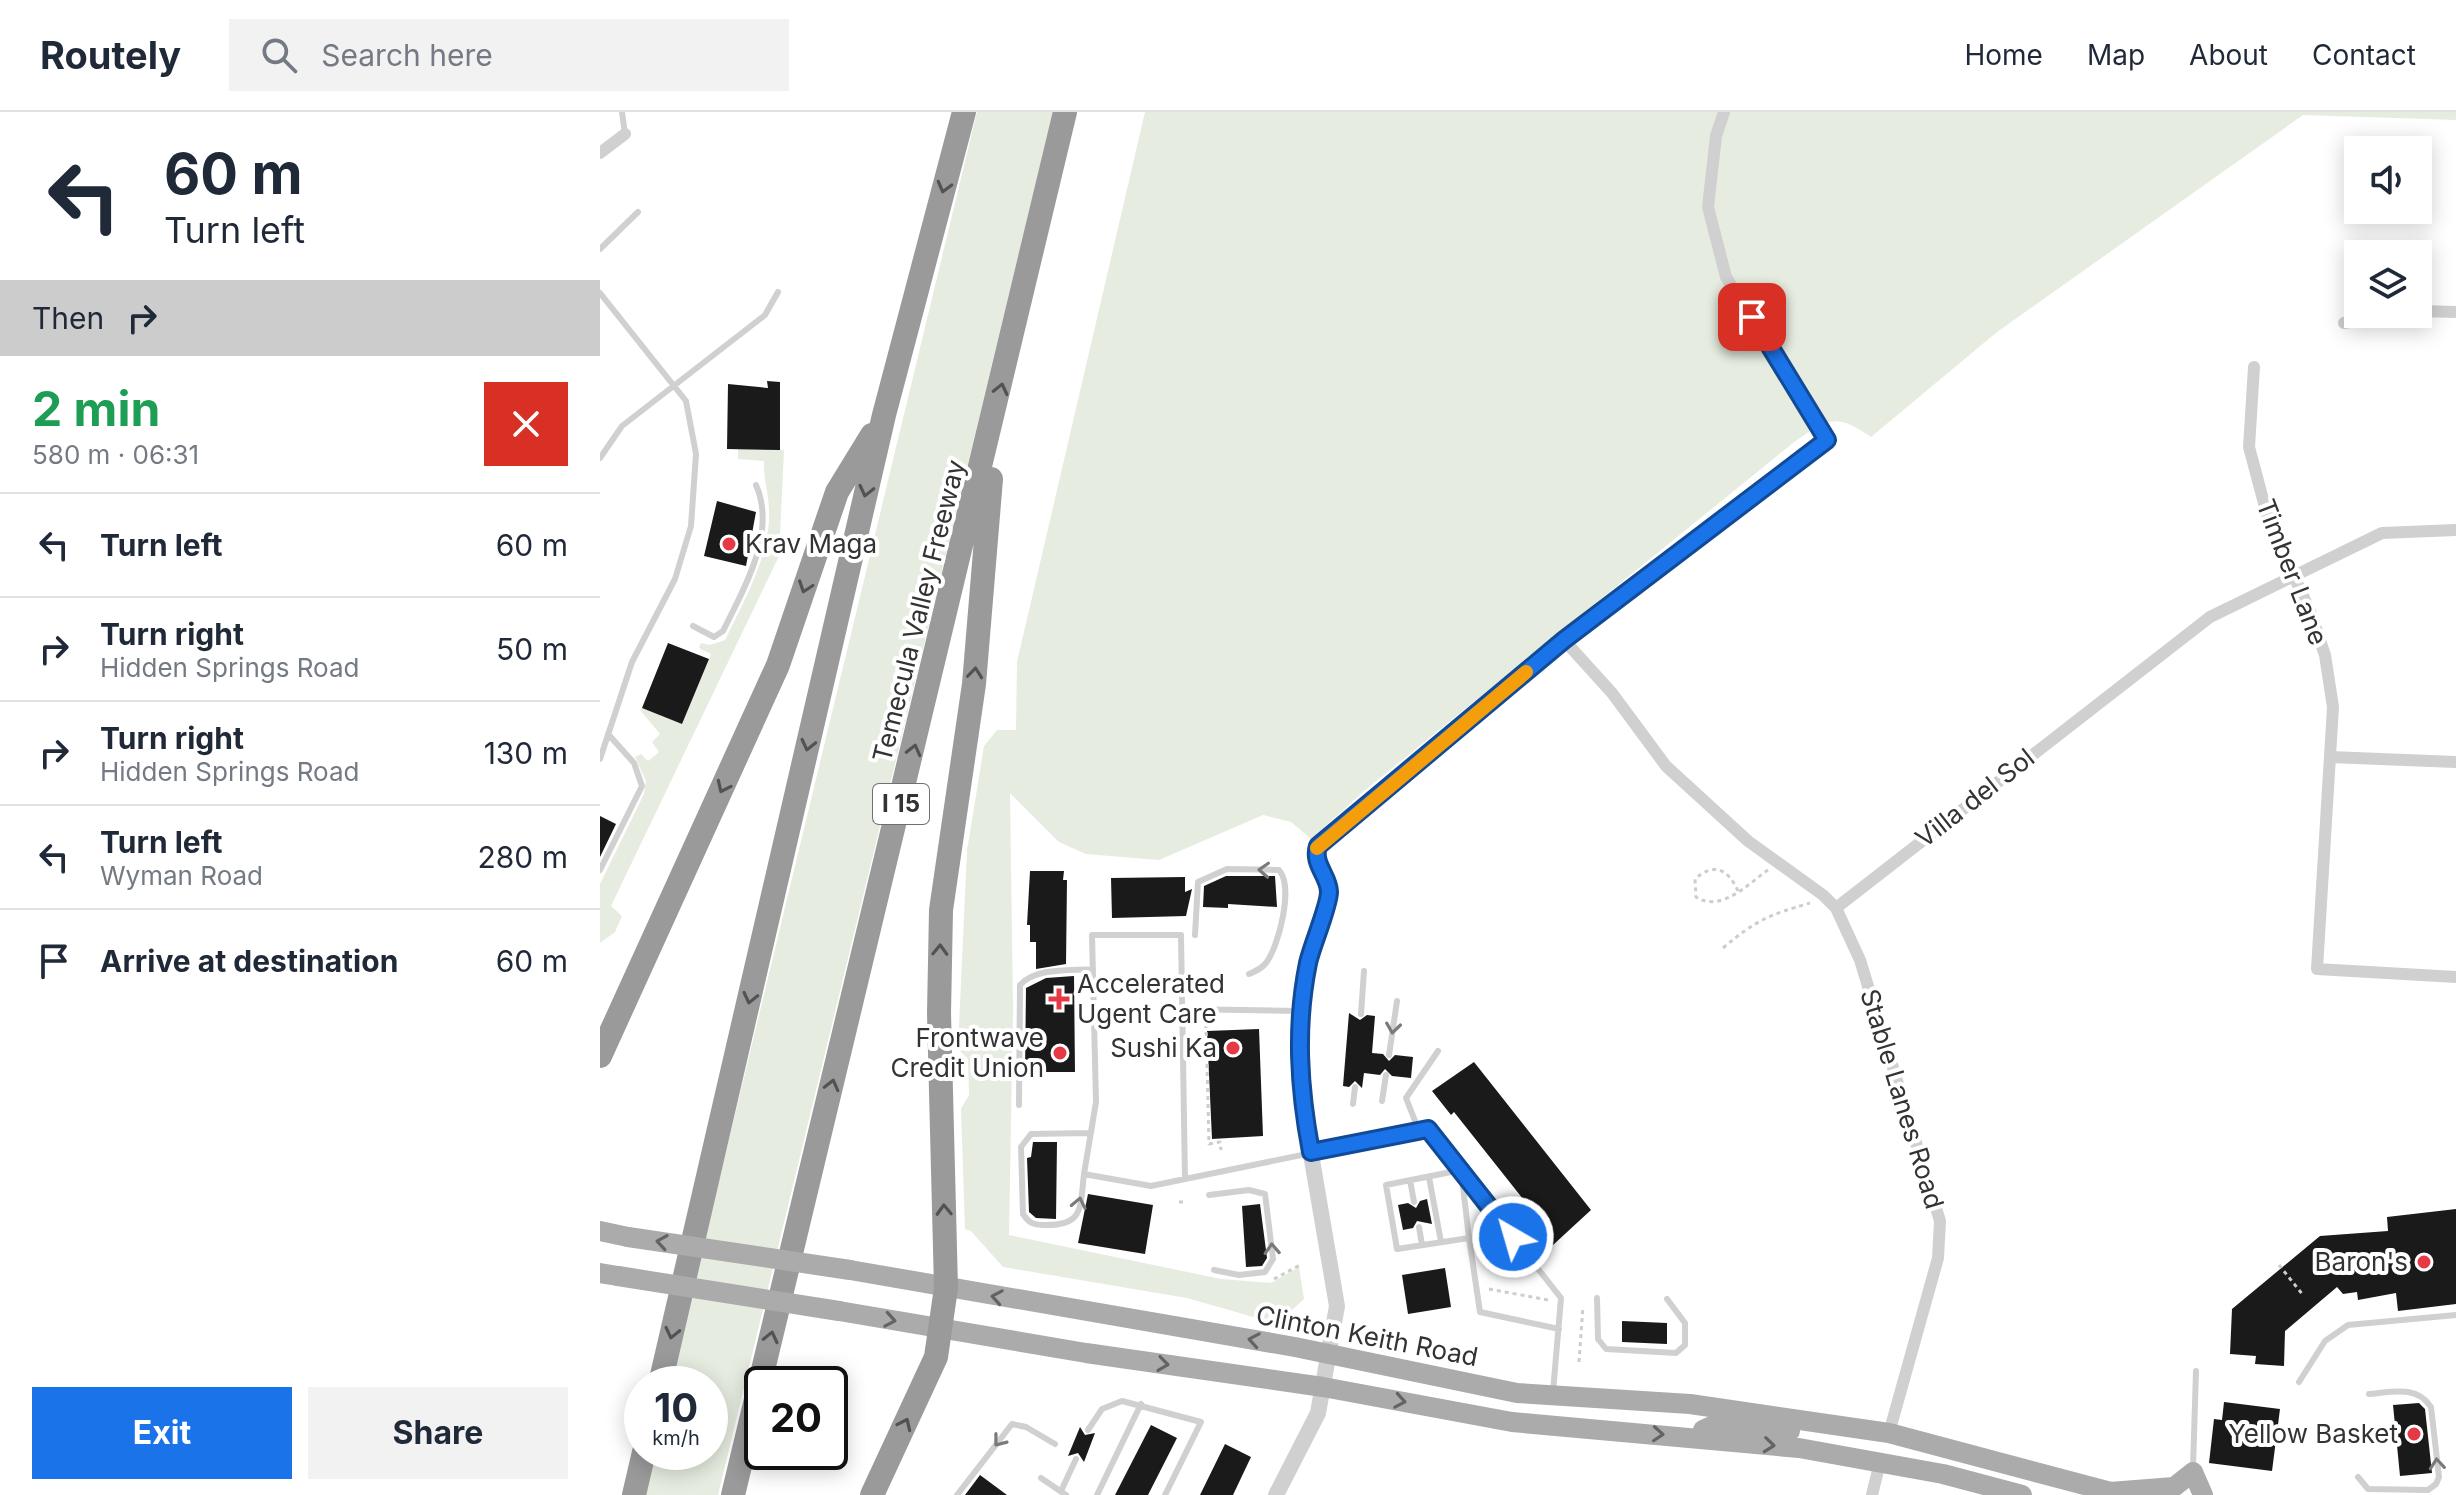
<!DOCTYPE html>
<html lang="en">
<head>
<meta charset="utf-8">
<style>
  :root { --surface:#fff; --page:#f2f2f3; --text:#1f2937; --muted:#747a83; --line:#e0e1e3; --accent:#1a73e8 }
  body { margin:0; font-family:Inter,sans-serif; background:var(--page); color:var(--text); height:100vh; display:flex; flex-direction:column; font-size:30px; white-space:nowrap }
  * { box-sizing:border-box; margin:0 }
  p { font-size:26px; color:var(--muted) }
  .icon { flex:none; width:44px; height:44px; fill:none; stroke:currentColor; stroke-width:2; stroke-linecap:round; stroke-linejoin:round }
  .map { position:relative; flex:1; overflow:hidden }
  .details { display:flex; flex-direction:column; background:var(--surface); width:600px }
  .details>* { flex:none }
  .guide { background:#fff; color:var(--text); overflow:hidden }
  .tools { position:absolute; left:1744px; top:24px; display:grid; gap:16px }
  .tools a { display:grid; place-items:center; width:88px; height:88px; border-radius:0px; background:var(--surface); box-shadow:0 4px 20px #0003; font-size:40px }
  .speed { position:absolute; left:24px; top:1254px; display:flex; gap:16px; font-size:40px; font-weight:700; text-align:center }
  .speed>* { display:grid; place-content:center; width:104px; height:104px; border-radius:50%; background:var(--surface); box-shadow:0 4px 20px #0003; line-height:1 }
  .speed small { font-size:20px; font-weight:400 }
  .speed .limit { border:4px solid #111; border-radius:12px; background:#fff; color:#111 }
  .pin { position:absolute; display:grid; place-items:center; width:68px; height:68px; color:#fff; margin:-34px; border-radius:16px; box-shadow:0 4px 12px #0006 }
  .me { position:absolute; width:88px; margin:-44px; rotate:322deg; stroke-linejoin:round; filter:drop-shadow(0 0 6px #0008) }
  .turn { display:flex; align-items:center; gap:28px; height:168px; padding:0 32px; font-size:36px }
  .turn .icon { width:104px; height:104px; stroke-width:2.5 }
  .turn b { display:block; font-size:56px; line-height:68px }
  .then { display:flex; align-items:center; height:76px; padding:0 32px; background:#0003; gap:16px; font-size:30px }
  .round { display:grid; place-items:center; flex:none; width:84px; height:84px; border-radius:0px; background:var(--page) }
  .overview { display:flex; align-items:center; justify-content:space-between; height:136px; padding:0 32px }
  h1 { font-size:48px; font-weight:700; line-height:60px; color:#1e9e55 }
  .primary-button { display:flex; gap:16px; margin-top:auto; padding:16px 32px }
  .primary-button a { flex:1; height:92px; border-radius:0px; background:var(--accent); color:#fff; font-size:32px; font-weight:700; line-height:92px; text-align:center }
  .primary-button a+a { background:var(--page); color:var(--text) }
  ul { padding:0; list-style:none }
  li { display:flex; align-items:center; gap:24px; height:104px; padding:0 32px; border-top:2px solid var(--line) }
  li div { flex:1 }
  li b { display:block; font-size:30px }
  li em { font-style:normal }
  header { display:flex; align-items:center; gap:48px; box-sizing:border-box; height:112px; padding:0 40px; background:var(--surface); border-bottom:2px solid var(--line) }
  header strong { font-size:38px }
  nav { display:flex; gap:44px; margin-inline-start:auto; font-size:28px }
  .search { width:560px; height:72px; background:var(--page); display:flex; align-items:center; gap:20px; box-sizing:border-box; padding:0 28px; border-radius:0px; color:var(--muted); font-size:30px }
  main { display:flex; flex:1; min-height:0 }
  .map>svg:first-child { display:block }
</style>
</head>
<body>
<header>
<strong>Routely</strong>
<div class="search"><svg class="icon" aria-label="search" viewBox="0 0 24 24"><circle cx="10" cy="10" r="6"/><path d="M15 15l6 6"/></svg>Search here</div>
<nav><a>Home</a><a>Map</a><a>About</a><a>Contact</a></nav>
</header>
<main>
<section class="details">
<div class="guide">
<div class="turn"><svg class="icon" aria-label="left" viewBox="0 0 24 24"><path d="M17 20v-9H6M10 6l-5 5 5 5"/></svg><div><b>60 m</b>Turn left</div></div>
<div class="then">Then<svg class="icon" aria-label="right" viewBox="0 0 24 24"><path d="M7 20v-9h11M14 6l5 5-5 5"/></svg></div>
</div>
<div class="overview"><div><h1>2 min</h1><p>580 m · 06:31</p></div><a class="round" style="background:#d93025;color:#fff"><svg class="icon" aria-label="close" viewBox="0 0 24 24"><path d="M6 6l12 12M18 6L6 18"/></svg></a></div>
<ul>
<li><svg class="icon" aria-label="left" viewBox="0 0 24 24"><path d="M17 20v-9H6M10 6l-5 5 5 5"/></svg><div><b>Turn left</b></div><em>60 m</em></li>
<li><svg class="icon" aria-label="right" viewBox="0 0 24 24"><path d="M7 20v-9h11M14 6l5 5-5 5"/></svg><div><b>Turn right</b><p>Hidden Springs Road</p></div><em>50 m</em></li>
<li><svg class="icon" aria-label="right" viewBox="0 0 24 24"><path d="M7 20v-9h11M14 6l5 5-5 5"/></svg><div><b>Turn right</b><p>Hidden Springs Road</p></div><em>130 m</em></li>
<li><svg class="icon" aria-label="left" viewBox="0 0 24 24"><path d="M17 20v-9H6M10 6l-5 5 5 5"/></svg><div><b>Turn left</b><p>Wyman Road</p></div><em>280 m</em></li>
<li><svg class="icon" aria-label="arrive" viewBox="0 0 24 24"><path d="M6 21V4h12l-3 4 3 4H6"/></svg><div><b>Arrive at destination</b></div><em>60 m</em></li>
</ul>
<div class="primary-button"><a>Exit</a><a>Share</a></div>
</section>
<div class="map">
<svg width="1856" height="1383" viewBox="0 0 1856 1383">
  <rect width="100%" height="100%" fill="#fff"/>
  <!-- green -->
  <path fill="#e6ecdf" d="M377,0H453L118,1383H44L54,1340H110V1272H70Z
    M545,0H1856V8L1703,3L1397,220L1271,325C1235,300 1227,307 1193,331L764,679L711,727L691,710L663,703L559,748L486,742L459,730L410,681L413,897L409,1123L621,1167L671,1171L699,1155L704,1187L681,1208L657,1206L587,1186L403,1155L371,1119L365,1117L361,997L369,983L368,947L358,937L367,739L384,634L397,618H416L417,550Z
    M138,337L184,338L179,444L11,794L22,804L15,820L0,831V772L44,682L46,669L35,645L41,642L48,649L59,640L52,630L60,622L40,598L42,596L82,612L111,542L99,536L101,531L110,533L125,528C143,491 171,442 169,399C169,381 163,367 164,349L138,347Z"/>
  <!-- building -->
  <path fill="#1a1a1a" d="M167,269L180,270V338L127,337L128,272L168,276Z
    M117,389L156,400L146,454L104,444Z
    M68,531L109,547L82,612L42,596Z
    M0,704L16,712L0,745Z
    M430,759H464L463,768H467L466,852L436,857V830H430V813H427Z
    M626,764H675L677,795L628,792V796L603,795L604,774Z
    M585,765V780L592,777L586,804L512,806L511,766Z
    M474,864L475,960H425L426,876L446,866Z
    M749,901L760,908L767,903L775,904L772,941L783,942L789,949L795,943L813,945L811,966L792,964L785,957L780,963L764,961L762,976L755,969L749,975L743,974Z
    M659,917L663,1024L612,1027L607,919Z
    M874,950L991,1098L953,1133L935,1110L939,1107L854,1000L851,1003L832,979Z
    M433,1030H457L456,1107L436,1106L429,1100L427,1046L431,1045Z
    M488,1082L553,1093L545,1142L478,1131Z
    M827,1087L832,1112L817,1109L813,1116L803,1118L798,1093L808,1091L816,1096L820,1089Z
    M660,1092L667,1146L662,1154L646,1155L642,1094Z
    M1856,1097V1192L1798,1199L1796,1181L1758,1188L1757,1180L1743,1182L1737,1175L1685,1219L1684,1254L1655,1252L1656,1244L1630,1242L1632,1197L1720,1124L1788,1119L1787,1105Z
    M845,1156L851,1195L808,1202L802,1163Z
    M1022,1209L1067,1211V1232L1022,1230Z
    M1624,1290L1680,1297L1672,1359L1609,1351L1614,1307L1622,1308Z
    M1819,1291L1825,1297L1832,1361L1800,1364L1793,1293Z
    M551,1313L577,1326L548,1383H515Z
    M480,1315L485,1323L495,1321L484,1350L478,1341L468,1344Z
    M625,1332L651,1345L633,1383H600Z
    M380,1363L407,1383H365Z"/>
  <g fill="none" stroke-linecap="round" stroke-linejoin="round">
    <!-- path -->
    <path stroke="#cdcdcd" stroke-width="3" stroke-dasharray="4 4" stroke-linecap="butt" d="M1138,779C1128,757 1114,750 1095,767L1096,785C1121,801 1148,772 1168,758
      M1123,836C1156,808 1169,803 1210,791
      M606,912L609,1032L620,1030L621,1038
      M579,1090H587
      M1679,1153L1703,1183
      M674,1167L702,1152
      M889,1177L948,1188
      M979,1250L983,1194"/>
    <!-- service -->
    <path stroke="#d0d0d0" stroke-width="6" d="M22,0L25,22
      M0,137L38,100
      M0,181L86,289L96,342L91,414L75,467L32,550L0,647
      M0,346L22,314L165,203L178,180
      M93,514L114,525L123,519C144,477 177,420 156,373
      M0,758L42,674L34,651L8,622
      M595,823L598,770L627,757L679,758C694,774 679,834 666,851C661,857 656,859 649,862
      M582,897L699,899
      M761,902L764,859
      M789,943L797,889
      M782,989L786,963
      M753,992L755,975
      M419,993L420,873C436,855 471,859 493,857
      M819,1019L806,986L838,939
      M484,1062C480,1096 484,1114 444,1113C433,1113 429,1111 423,1102L421,1035L431,1022L490,1021
      M829,1065L841,1130
      M585,1067L581,823H492L496,990L484,1062L551,1074L828,1017L961,1186L953,1280
      M810,1068L814,1090
      M609,1083L649,1078L665,1082L673,1147L665,1160L639,1163L614,1158
      M819,1115L822,1133
      M869,1126L861,1058L786,1073L797,1137L869,1126L880,1200L959,1217
      M997,1186L998,1227L1006,1237L1076,1241L1085,1233V1211L1067,1187
      M1699,1270L1725,1229L1748,1213L1856,1203
      M488,1318L502,1297L522,1289L601,1310L565,1383
      M1593,1356L1596,1259
      M1758,1365L1768,1377L1828,1378L1836,1372L1839,1365L1831,1295C1817,1273 1792,1280 1769,1282
      M441,1366L466,1383
      M461,1379L476,1347
      M357,1383L412,1312L426,1315L455,1332
      M497,1383L541,1292"/>
    <!-- minor -->
    <path stroke="#d0d0d0" stroke-width="12" d="M0,41L25,22
      M1818,199L1856,200
      M1744,211L1795,202
      M1654,255L1649,335L1669,410L1710,499L1725,543L1733,595L1717,857L1856,865
      M964,528L1012,581L1066,654L1148,729L1223,783L1236,796L1260,848L1340,1109L1338,1146L1289,1321
      M1730,645L1856,650
      M720,757L715,741L718,734L964,528L1227,328L1126,165L1108,95L1116,24L1124,0
      M1236,796L1610,505L1782,421L1856,418
      M1272,1383L1280,1350"/>
    <!-- tertiary -->
    <path stroke="#d0d0d0" stroke-width="16" d="M676,1383L718,1301L737,1194L706,1013L699,931L700,899L709,849L729,779L720,757"/>
    <!-- primary -->
    <path stroke="#ababab" stroke-width="20" d="M0,1119L28,1125
      M250,1158L695,1235L917,1281L1090,1292L1289,1321L1522,1383
      M0,1161L18,1164
      M239,1199L486,1241L723,1275L912,1310L1199,1336L1343,1362L1422,1383
      M1103,1318L1112,1314L1190,1319
      M1510,1380L1574,1375L1593,1360L1603,1383"/>
    <!-- motorway -->
    <path stroke="#9a9a9a" stroke-width="24" d="M0,944L178,553L237,380L272,323
      M60,1272L284,303L364,0
      M34,1383L44,1340
      M133,1383L465,0
      M272,1383L336,1245L346,1176L339,901L341,798L374,572L391,367"/>
    <!-- primary-bridge -->
    <path stroke="#ababab" stroke-width="20" d="M28,1125L250,1158
      M18,1164L239,1199"/>
  </g>
  <!-- one-way arrows -->
  <defs><path id="oneway-chevron" d="M-2-3.5L2.5 0L-2 3.5" fill="none" stroke-width="1.6" stroke-linecap="round" stroke-linejoin="round" transform="scale(2)"/></defs>
  <g stroke="#525252">
    <use href="#oneway-chevron" transform="translate(344 75) rotate(105)"/>
    <use href="#oneway-chevron" transform="translate(401 277) rotate(-77)"/>
    <use href="#oneway-chevron" transform="translate(266 379) rotate(103)"/>
    <use href="#oneway-chevron" transform="translate(205 475) rotate(109)"/>
    <use href="#oneway-chevron" transform="translate(375 561) rotate(-84)"/>
    <use href="#oneway-chevron" transform="translate(208 633) rotate(103)"/>
    <use href="#oneway-chevron" transform="translate(314 638) rotate(-76)"/>
    <use href="#oneway-chevron" transform="translate(123 675) rotate(115)"/>
    <use href="#oneway-chevron" transform="translate(340 838) rotate(-88)"/>
    <use href="#oneway-chevron" transform="translate(150 886) rotate(103)"/>
    <use href="#oneway-chevron" transform="translate(232 973) rotate(-76)"/>
    <use href="#oneway-chevron" transform="translate(344 1098) rotate(-92)"/>
    <use href="#oneway-chevron" transform="translate(72 1221) rotate(103)"/>
    <use href="#oneway-chevron" transform="translate(171 1225) rotate(-77)"/>
    <use href="#oneway-chevron" transform="translate(305 1312) rotate(-65)"/>
  </g>
  <g stroke="#7a7a7a">
    <use href="#oneway-chevron" transform="translate(664 758) rotate(-177)"/>
    <use href="#oneway-chevron" transform="translate(793 916) rotate(98)"/>
    <use href="#oneway-chevron" transform="translate(479 1091) rotate(-78)"/>
    <use href="#oneway-chevron" transform="translate(672 1137) rotate(-93)"/>
    <use href="#oneway-chevron" transform="translate(399 1329) rotate(128)"/>
    <use href="#oneway-chevron" transform="translate(1837 1352) rotate(-95)"/>
  </g>
  <g stroke="#636363">
    <use href="#oneway-chevron" transform="translate(62 1130) rotate(-171)"/>
    <use href="#oneway-chevron" transform="translate(397 1185) rotate(-170)"/>
    <use href="#oneway-chevron" transform="translate(290 1208) rotate(10)"/>
    <use href="#oneway-chevron" transform="translate(654 1228) rotate(-170)"/>
    <use href="#oneway-chevron" transform="translate(563 1252) rotate(8)"/>
    <use href="#oneway-chevron" transform="translate(800 1289) rotate(10)"/>
    <use href="#oneway-chevron" transform="translate(1058 1322) rotate(4)"/>
    <use href="#oneway-chevron" transform="translate(1169 1333) rotate(6)"/>
  </g>
  <g fill="none" stroke-linecap="round" stroke-linejoin="round">
    <!-- route casing -->
    <g stroke="#114b97" stroke-width="20">
      <path id="route" d="M913,1125L828,1017L711,1040C699,976 695,915 708,851C712,833 729,794 729,780C729,764 712,752 718,734L964,528L1227,328L1152,205"/>
    </g>
    <!-- route -->
    <use href="#route" stroke="#1a73e8" stroke-width="14"/>
    <!-- slow -->
    <path stroke="#f59e0b" stroke-width="14" d="M717,736L926,560"/>
  </g>
  <!-- markers -->
  <g fill="#e63946" stroke="#fff" stroke-width="3">
    <circle cx="129" cy="432" r="8"/>
    <path d="M455 875h8v8h8v8h-8v8h-8v-8h-8v-8h8z"/>
    <circle cx="633" cy="936" r="8"/>
    <circle cx="460" cy="941" r="8"/>
    <circle cx="1824" cy="1150" r="8"/>
    <circle cx="1814" cy="1322" r="8"/>
  </g>
  <g text-anchor="middle" stroke-width="8" stroke-linejoin="round" paint-order="stroke">
    <!-- shield labels -->
    <rect fill="#fff" stroke="#707070" stroke-width="2" x="273" y="672" width="56" height="40" rx="6"/>
    <g font-size="24" font-weight="bold" fill="#333">
      <text x="301" y="700">I 15</text>
    </g>
    <!-- poi labels -->
    <g font-size="26" fill="#333" stroke="#fff" text-anchor="end">
      <text x="145" y="441" text-anchor="start">Krav Maga</text>
      <text x="477" y="881" text-anchor="start">Accelerated<tspan x="477" dy="30">Ugent Care</tspan></text>
      <text x="444" y="935">Frontwave<tspan x="444" dy="30">Credit Union</tspan></text>
      <text x="617" y="945">Sushi Ka</text>
      <text x="1808" y="1159">Baron's</text>
      <text x="1798" y="1331">Yellow Basket</text>
    </g>
    <!-- street labels -->
    <g font-size="26" fill="#333" stroke="#fff">
      <text transform="translate(1692 460) rotate(69)" y="9">Timber Lane</text>
      <text transform="translate(319 499) rotate(-76)" y="9">Temecula Valley Freeway</text>
      <text transform="translate(1375 686) rotate(-38)" y="9">Villa del Sol</text>
      <text transform="translate(1302 987) rotate(73)" y="9">Stable Lanes Road</text>
      <text transform="translate(767 1224) rotate(11)" y="9">Clinton Keith Road</text>
    </g>
  </g>
</svg>
<div class="tools">
<a><svg class="icon" aria-label="sound" viewBox="0 0 24 24"><path d="M4 9h4l5-4v14l-5-4H4zM17 9q2 3 0 6"/></svg></a>
<a><svg class="icon" aria-label="layers" viewBox="0 0 24 24"><path d="M12 4l9 5-9 5-9-5zM3 14l9 5 9-5"/></svg></a>
</div>
<div class="speed"><div>10<small>km/h</small></div><div class="limit">20</div></div>
<div class="pin" style="left:1152px;top:205px;background:#d93025"><svg class="icon" aria-label="arrive" viewBox="0 0 24 24"><path d="M6 21V4h12l-3 4 3 4H6"/></svg></div>
<svg class="me" style="left:913px;top:1125px" viewBox="-20 -20 40 40"><circle r="17" fill="#1a73e8" stroke="#fff" stroke-width="3"/><path d="M0-11L8 9 0 5-8 9z" fill="#fff"/></svg>
</div>
</main>
</body>
</html>
